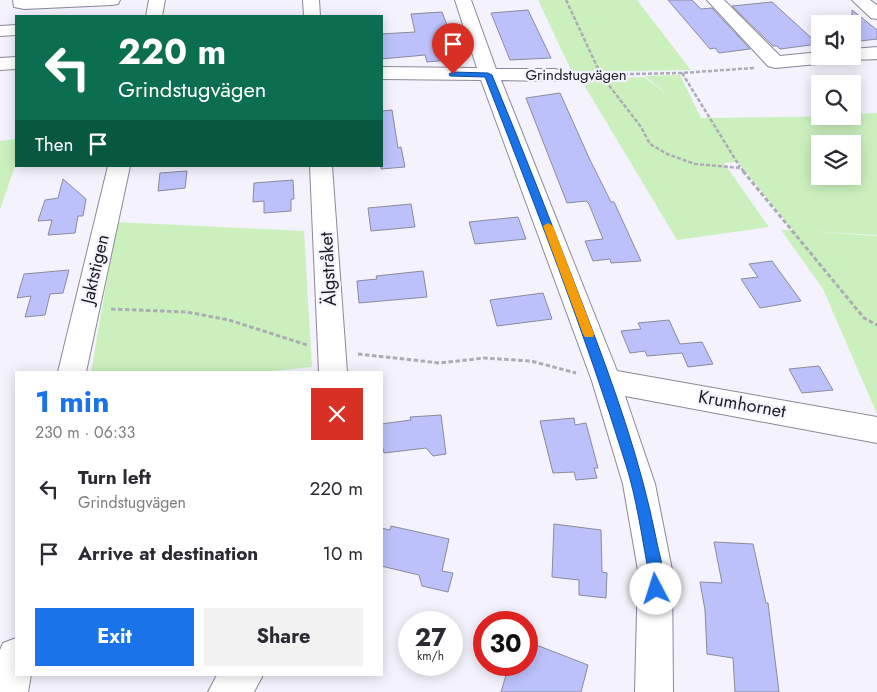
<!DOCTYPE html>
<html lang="en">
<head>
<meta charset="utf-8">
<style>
  :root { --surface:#fff; --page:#f2f2f3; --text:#2b2b33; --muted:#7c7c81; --accent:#1a73e8 }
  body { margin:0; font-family:Jost,sans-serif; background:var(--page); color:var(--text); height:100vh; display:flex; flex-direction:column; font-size:19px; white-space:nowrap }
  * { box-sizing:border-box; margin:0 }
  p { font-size:16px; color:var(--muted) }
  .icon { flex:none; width:28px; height:28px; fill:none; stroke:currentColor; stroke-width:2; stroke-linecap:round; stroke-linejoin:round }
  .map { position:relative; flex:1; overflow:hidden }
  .drawer { position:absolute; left:15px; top:371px; width:368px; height:305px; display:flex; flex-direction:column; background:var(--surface); border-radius:0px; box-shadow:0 2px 12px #0003 }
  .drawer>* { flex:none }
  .hud { position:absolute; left:15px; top:15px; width:368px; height:152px; border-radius:0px; box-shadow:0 2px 12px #0003; background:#0b6e4f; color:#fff; overflow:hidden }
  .fabs { position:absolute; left:811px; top:15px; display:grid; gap:10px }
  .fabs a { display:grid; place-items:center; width:50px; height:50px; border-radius:0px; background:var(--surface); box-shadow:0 2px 12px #0003; font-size:25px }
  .speed { position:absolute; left:398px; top:611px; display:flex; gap:10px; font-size:25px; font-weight:700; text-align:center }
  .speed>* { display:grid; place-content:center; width:65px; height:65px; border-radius:50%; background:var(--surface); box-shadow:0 2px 12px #0003; line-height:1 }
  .speed small { font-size:12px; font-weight:400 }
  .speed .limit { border:8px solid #d22; background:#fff; color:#111 }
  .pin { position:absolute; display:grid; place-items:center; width:42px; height:42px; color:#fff; margin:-51px -21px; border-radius:50% 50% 50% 0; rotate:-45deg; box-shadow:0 0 5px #0007 }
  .pin .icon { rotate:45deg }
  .me { position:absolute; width:55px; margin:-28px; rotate:355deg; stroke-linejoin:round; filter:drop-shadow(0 0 4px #0008) }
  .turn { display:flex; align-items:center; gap:18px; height:105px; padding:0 20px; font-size:22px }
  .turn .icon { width:65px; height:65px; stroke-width:2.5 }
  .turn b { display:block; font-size:35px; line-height:42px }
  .then { display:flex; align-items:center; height:48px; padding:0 20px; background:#0003; gap:10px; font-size:19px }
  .round { display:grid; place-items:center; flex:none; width:52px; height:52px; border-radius:0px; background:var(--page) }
  .summary { display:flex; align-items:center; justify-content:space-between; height:85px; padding:0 20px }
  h1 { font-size:30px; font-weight:700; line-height:38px; color:var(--accent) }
  .cta { display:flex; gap:10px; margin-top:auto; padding:10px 20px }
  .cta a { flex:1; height:58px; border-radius:0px; background:var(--accent); color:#fff; font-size:20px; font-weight:700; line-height:58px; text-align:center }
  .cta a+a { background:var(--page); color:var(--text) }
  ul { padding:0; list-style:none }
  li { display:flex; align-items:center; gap:15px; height:65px; padding:0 20px }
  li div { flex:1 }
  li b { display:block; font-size:19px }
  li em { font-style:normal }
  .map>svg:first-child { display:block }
</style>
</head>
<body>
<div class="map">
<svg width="877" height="692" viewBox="0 0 877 692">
  <rect width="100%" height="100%" fill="#f4f2fd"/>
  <!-- green -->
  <path fill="#cbf0be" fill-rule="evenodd" d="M538,0H637L691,70L572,72Z
    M680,75L701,118L852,116L853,114L877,113V235L809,231L877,236V414L823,289L781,230H793L738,162L724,163L769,227L677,240L581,80L644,77L671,97L645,76ZM820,144H852V176H820Z
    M16,139V163L0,210V141Z
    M117,222L304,231L312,367L262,372H91Z"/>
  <!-- building -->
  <path fill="#bcc1fb" stroke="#898b9a" d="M668,0H692L701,9L712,8L750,49L719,53L715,48L710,49Z
    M772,2L818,44L780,49L777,46H773L732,6Z
    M528,10L551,58L510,60L491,13Z
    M852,10L877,30V39L852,42Z
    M442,12L460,59L427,62L425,55L381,59V34L415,32L411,14Z
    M560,93L590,160L611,202H614L641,261L611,263L610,259L593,261L585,241L603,239L589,204L586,201L567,203L526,98Z
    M392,110L398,148L401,147L405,167L381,169V111Z
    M187,171L185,188L158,191L160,173Z
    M63,179L86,199L83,216H78L75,233L48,235L52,220L38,221L45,200L58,198Z
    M293,180L294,199H291V211L264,213V201L253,202L254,183Z
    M411,204L415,227L371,231L368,208Z
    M518,217L526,239L475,244L469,222Z
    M772,261L801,301L760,308L741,279L758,277L749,264Z
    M69,270L63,293L50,294L45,315L25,317L31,296L17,298L24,274Z
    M423,271L427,297L359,303L357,281L377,279L376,276Z
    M543,293L552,319L497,326L490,300Z
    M669,320L680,344L702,342L713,364L688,367L682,353L647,356L645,351L630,353L621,331L641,329L638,323Z
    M819,366L833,390L802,393L789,369Z
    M441,415L446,454L433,456L426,448L384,453L381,441V424L411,420L410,417Z
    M574,418L575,425L586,423L598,468H594L597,478L576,480L574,472L553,473L540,421Z
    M554,524L601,530L602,572L607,573L606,598L579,595V580L552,577Z
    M391,526L449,539L442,571L453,573L448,592L422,586L419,575L381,566V528L390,530Z
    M714,542L753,544L766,603H768L779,692H735L733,658L707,654L705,610L700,582L722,583Z
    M526,641L588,665L581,692H501L509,665H526Z"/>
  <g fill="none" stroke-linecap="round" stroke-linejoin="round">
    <!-- minor casing -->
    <g stroke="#8b8897" stroke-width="2">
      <path id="minor" d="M13,0H120L118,4L112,5L24,9L14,7Z
        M149,0H165L162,16H146Z
        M303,0H319L320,16H304Z
        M455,0H471L496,69H555L562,71L565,75L562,79L555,81L501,80L617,371L877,417V443L625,396L655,484L672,570L673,692H635L638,570L623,484L592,381L481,80L381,79V67L477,68Z
        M707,0H724L780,56L820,52V56H852V49L877,47V59C864,60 850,59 838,62L775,68L768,66Z
        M852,0H870L877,5V19L871,18Z
        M16,25V35L0,36V26Z
        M16,57V69L0,70V58Z
        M108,166H130L86,372H58Z
        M310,166H332L347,372H319Z
        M16,638V675H31L28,692H0V650L3,643Z
        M217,675H263L254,692H208Z"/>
    </g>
    <!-- path-far1 -->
    <path stroke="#adabb5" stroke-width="2.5" stroke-dasharray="4 2" stroke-linecap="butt" d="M566,0L601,75L641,127L650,144L667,154L695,164L741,168L744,172
      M682,73L740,167
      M576,75L682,73L754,68"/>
    <!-- path -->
    <path stroke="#adabb5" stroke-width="3" stroke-dasharray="4.5 2.5" stroke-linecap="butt" d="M743,171L864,318L877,325
      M111,309L187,312L229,320L307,345
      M358,354L440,363L484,358L531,361L576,373"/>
    <!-- minor -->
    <use href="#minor" fill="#fff" fill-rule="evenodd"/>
  </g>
  <!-- route -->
  <path fill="#1a73e8" stroke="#114b97" d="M453,72L488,73L492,75C524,152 554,230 584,308C613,384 640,458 656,538C659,555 668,578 661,594L656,596L651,594C647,585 649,574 647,564C641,531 636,497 626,465C585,333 535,205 485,77L450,76L449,74Z"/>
  <!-- slow -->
  <path fill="#f59e0b" d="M548,223L553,226L594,334L593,337H585L583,334L543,226Z"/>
  <g text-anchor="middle" stroke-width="4.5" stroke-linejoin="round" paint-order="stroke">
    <!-- far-street labels -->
    <g font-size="15" fill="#1a191f" stroke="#f4f2fd">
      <text x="576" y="80">Grindstugvägen</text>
    </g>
    <!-- street labels -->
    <g font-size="18" fill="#1a191f" stroke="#f4f2fd">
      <text transform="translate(95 269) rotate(-77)" y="6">Jaktstigen</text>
      <text transform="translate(328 269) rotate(-93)" y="6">Älgstråket</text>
      <text transform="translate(742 404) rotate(10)" y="6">Krumhornet</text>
    </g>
  </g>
</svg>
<div class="fabs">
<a><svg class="icon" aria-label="sound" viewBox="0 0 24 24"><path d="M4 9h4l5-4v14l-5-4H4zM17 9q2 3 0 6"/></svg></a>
<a><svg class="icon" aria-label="search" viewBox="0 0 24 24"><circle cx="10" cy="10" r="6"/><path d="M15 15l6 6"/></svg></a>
<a><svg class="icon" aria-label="layers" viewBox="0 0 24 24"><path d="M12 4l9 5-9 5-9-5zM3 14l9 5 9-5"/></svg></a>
</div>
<div class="speed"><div>27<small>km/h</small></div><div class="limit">30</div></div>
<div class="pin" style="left:453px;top:74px;background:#d93025"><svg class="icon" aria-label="arrive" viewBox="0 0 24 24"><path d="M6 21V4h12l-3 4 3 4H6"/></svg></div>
<svg class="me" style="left:656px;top:589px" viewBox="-20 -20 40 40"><circle r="19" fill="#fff"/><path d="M0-13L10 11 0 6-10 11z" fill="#1a73e8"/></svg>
<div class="hud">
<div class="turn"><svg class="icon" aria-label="left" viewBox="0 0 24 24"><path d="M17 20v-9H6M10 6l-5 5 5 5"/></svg><div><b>220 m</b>Grindstugvägen</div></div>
<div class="then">Then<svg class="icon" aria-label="arrive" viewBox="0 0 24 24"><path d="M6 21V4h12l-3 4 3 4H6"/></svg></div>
</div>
<section class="drawer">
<div class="summary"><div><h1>1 min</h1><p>230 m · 06:33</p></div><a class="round" style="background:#d93025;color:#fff"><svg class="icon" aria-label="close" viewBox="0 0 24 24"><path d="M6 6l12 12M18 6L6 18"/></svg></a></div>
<ul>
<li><svg class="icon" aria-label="left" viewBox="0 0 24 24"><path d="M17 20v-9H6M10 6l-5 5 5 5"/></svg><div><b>Turn left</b><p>Grindstugvägen</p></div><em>220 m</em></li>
<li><svg class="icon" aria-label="arrive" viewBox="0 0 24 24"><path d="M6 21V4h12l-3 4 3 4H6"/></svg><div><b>Arrive at destination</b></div><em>10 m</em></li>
</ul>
<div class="cta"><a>Exit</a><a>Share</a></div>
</section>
</div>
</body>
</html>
